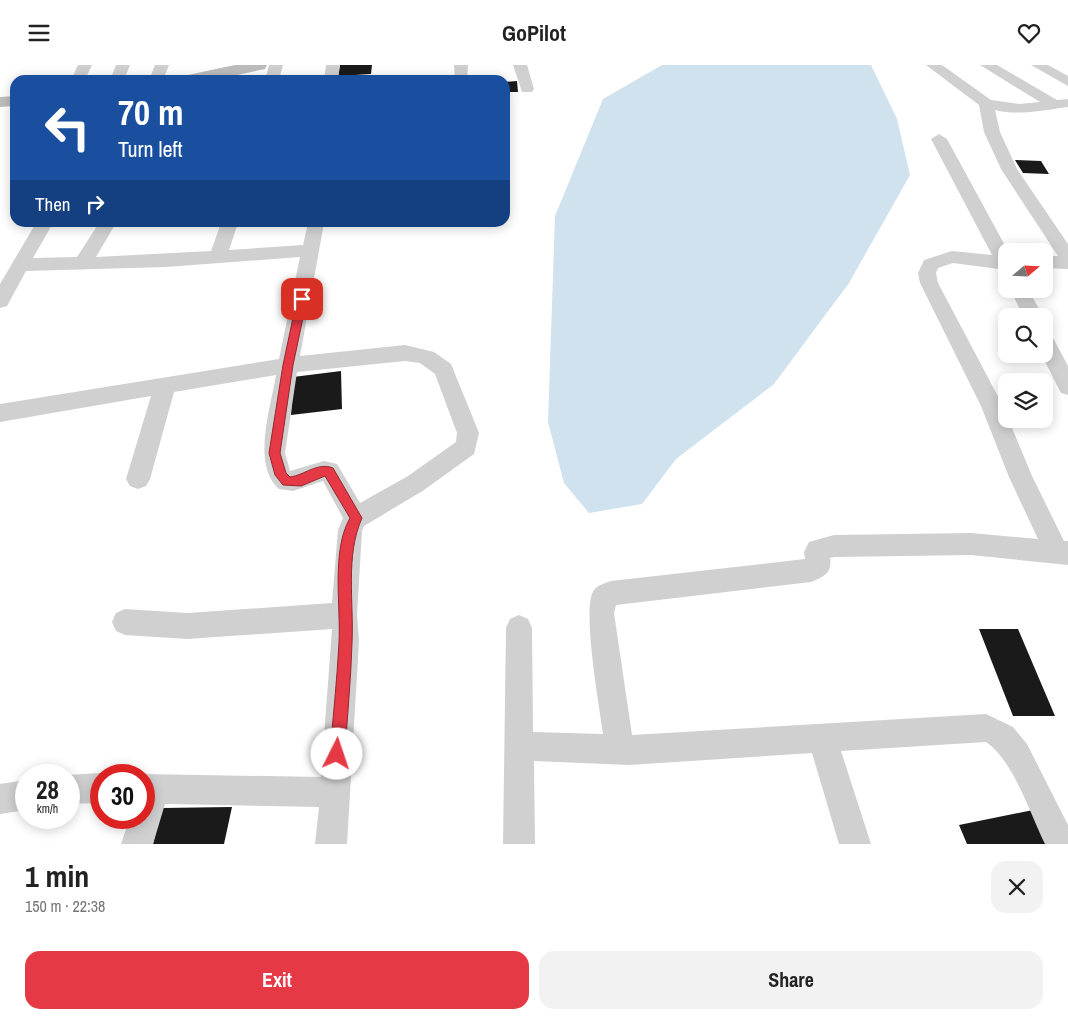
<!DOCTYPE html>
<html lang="en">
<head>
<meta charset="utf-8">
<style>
  :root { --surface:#fff; --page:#f2f2f2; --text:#222; --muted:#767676; --accent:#e63946 }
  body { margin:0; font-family:"Archivo Narrow",sans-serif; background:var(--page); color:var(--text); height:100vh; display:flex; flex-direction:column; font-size:19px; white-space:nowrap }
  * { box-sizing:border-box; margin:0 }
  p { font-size:16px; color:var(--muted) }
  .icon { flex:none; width:28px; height:28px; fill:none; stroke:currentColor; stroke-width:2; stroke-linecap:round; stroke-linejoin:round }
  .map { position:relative; height:779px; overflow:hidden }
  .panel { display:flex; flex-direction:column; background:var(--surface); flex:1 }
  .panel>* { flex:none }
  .top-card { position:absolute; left:10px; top:10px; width:500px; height:152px; border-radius:15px; box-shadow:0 2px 12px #0003; background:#1a4fa0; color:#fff; overflow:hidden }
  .needle { width:32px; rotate:71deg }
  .tools { position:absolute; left:998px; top:178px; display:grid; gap:10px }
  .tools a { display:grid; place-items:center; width:55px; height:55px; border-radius:10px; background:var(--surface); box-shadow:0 2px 12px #0003; font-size:25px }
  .speed { position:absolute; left:15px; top:699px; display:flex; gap:10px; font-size:25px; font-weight:700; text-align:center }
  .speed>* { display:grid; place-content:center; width:65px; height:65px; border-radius:50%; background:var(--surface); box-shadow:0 2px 12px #0003; line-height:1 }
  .speed small { font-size:12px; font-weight:400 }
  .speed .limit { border:8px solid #d22; background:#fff; color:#111 }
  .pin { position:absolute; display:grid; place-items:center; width:42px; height:42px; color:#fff; margin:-21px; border-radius:10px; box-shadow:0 2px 8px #0006 }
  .me { position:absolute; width:55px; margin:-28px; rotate:4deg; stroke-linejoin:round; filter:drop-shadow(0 0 4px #0008) }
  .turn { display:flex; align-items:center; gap:18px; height:105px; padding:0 25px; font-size:22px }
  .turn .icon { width:65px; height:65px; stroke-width:2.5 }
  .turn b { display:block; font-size:35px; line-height:42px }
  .then { display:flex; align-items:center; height:48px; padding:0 25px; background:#0003; gap:10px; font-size:19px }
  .round { display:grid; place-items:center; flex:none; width:52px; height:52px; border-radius:15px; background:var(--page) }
  .overview { display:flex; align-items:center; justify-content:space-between; height:85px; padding:0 25px }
  h1 { font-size:30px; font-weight:700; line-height:38px }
  .primary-button { display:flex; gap:10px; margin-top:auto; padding:10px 25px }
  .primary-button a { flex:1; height:58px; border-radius:15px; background:var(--accent); color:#fff; font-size:20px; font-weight:700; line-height:58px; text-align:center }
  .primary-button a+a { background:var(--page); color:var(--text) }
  header { display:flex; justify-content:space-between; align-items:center; height:65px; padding:0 25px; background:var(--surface); font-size:22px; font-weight:700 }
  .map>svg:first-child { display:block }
</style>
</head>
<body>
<header><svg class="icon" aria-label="menu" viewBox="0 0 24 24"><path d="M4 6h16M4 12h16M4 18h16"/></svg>GoPilot<svg class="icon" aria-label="heart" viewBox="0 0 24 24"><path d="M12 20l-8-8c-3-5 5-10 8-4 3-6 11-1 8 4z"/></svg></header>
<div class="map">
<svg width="1068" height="779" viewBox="0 0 1068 779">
  <rect width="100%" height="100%" fill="#fff"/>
  <!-- water -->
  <path fill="#cfe2ee" d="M662,0H871L897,54L910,110L849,218L774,319L676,394L642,439L589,448L564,418L548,357L555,151L603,34Z"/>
  <!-- building -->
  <path fill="#1a1a1a" d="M340,0H372L371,9L338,11Z
    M517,16L518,27H505V17Z
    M1015,95L1041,96L1049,109L1023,108Z
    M341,306L342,344L291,350L293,312Z
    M979,564H1018L1055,651H1013Z
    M232,742L224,779H153L162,743Z
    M1038,744L1055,779H967L959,760Z"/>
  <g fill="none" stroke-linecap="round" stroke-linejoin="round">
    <!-- street -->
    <path fill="#d0d0d0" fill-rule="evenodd" d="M78,0H92L85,15H71Z
      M116,0H130L124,15H110Z
      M155,0H169L163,15H149Z
      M269,0H283L279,15H265Z
      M326,0H340L338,15H324Z
      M454,0H468L467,15H455Z
      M513,0H527L534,24L532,27H522Z
      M926,0H942L991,35L1019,39L1040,37L980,0H997L1057,35L1068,34V42C1045,45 1018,51 995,45L1000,67L1017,104L1068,179V204L1044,203V191H1058L1001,104L984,67L979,40Z
      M1031,0H1048L1068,11V21Z
      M939,69L947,74L1008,186H1006V205L953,198L938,203L936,208L938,218L1003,341L1032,411L1064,476H1068V500L971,490L834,492L830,493C833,508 823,512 811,517L616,540L614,548L632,670L986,649L1013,662L1027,679L1068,760V779H1045C1030,749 1014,696 986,677L841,686L871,779H839L812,688L629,700L534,696L535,779H503L506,563L510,554L519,550L528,554L532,563L533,667L603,669C600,645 581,541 594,525C598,520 605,518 611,516L805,494L804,487L809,477L834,470L971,468L1038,474L1009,412L981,341L920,218L918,208L924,195L952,186L992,190L931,74Z
      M36,158H53L33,193L77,192L99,158H116L96,192L211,186L221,158H238L229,185L303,180L308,158H324L300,291L405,280L434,287L451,299L479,368L474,389L424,425L364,461L362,466L357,550L359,576L347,779H315L319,742L165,739L153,779H121L130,752H144V710H142L144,709L321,712L332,564L187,574L125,570L116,566L112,557L116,548L125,544L187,548L332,538L338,465L343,453L323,416L293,426L279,424C251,400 271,342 276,310L174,327L150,414L146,421L138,424L130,421L126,414L151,331L0,357V339L279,294L300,192L166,202L26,206L7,241L0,243V219ZM405,296L420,298L435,309L457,368L456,377L408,411L360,438L337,399L324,396L290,406L285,388L297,307Z
      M1010,224H1028L1043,251H1023Z
      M1044,267L1051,269L1068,301V330L1061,328L1041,289H1044Z
      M101,708L106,710H101V738L69,739V710H67Z
      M26,715V745L0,749V719Z"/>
    <!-- secondary -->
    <path fill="#bdbdbd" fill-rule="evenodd" d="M235,0H267L265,4L213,15H180L183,11Z
      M15,31V41L0,42V32Z"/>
  </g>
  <!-- route -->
  <path fill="#e63946" stroke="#96252e" d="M302,230L307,234L293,300L280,388L286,408L290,412C305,410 317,397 333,403L362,453C345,491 354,537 352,578C351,615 347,652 345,689L343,694L337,697L332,694L330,689C333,652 337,615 339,578C341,541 331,486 350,453L325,411L301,421L283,420L275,410L269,388L283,300L297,234Z"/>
</svg>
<div class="tools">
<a><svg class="needle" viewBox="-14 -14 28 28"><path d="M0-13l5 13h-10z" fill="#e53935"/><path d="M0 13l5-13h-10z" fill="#767676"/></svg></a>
<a><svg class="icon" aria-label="search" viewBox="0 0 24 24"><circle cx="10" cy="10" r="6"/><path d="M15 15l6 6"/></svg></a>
<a><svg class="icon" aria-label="layers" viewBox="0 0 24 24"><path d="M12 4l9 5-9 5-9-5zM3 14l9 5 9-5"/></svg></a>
</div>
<div class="speed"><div>28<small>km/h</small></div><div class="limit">30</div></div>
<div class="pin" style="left:302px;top:234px;background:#d93025"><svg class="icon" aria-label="arrive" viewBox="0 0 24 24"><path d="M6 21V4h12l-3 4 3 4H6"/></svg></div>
<svg class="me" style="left:337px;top:689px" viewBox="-20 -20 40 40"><circle r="19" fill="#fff"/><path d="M0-13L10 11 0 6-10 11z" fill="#e63946"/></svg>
<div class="top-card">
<div class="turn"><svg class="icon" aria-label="left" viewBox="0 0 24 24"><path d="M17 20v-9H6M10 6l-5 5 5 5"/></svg><div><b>70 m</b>Turn left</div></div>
<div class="then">Then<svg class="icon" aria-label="right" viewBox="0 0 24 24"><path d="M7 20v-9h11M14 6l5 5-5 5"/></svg></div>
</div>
</div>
<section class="panel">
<div class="overview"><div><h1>1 min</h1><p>150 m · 22:38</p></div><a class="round"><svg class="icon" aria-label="close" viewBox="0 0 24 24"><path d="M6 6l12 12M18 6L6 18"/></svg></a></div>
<div class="primary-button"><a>Exit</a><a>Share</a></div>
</section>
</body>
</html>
